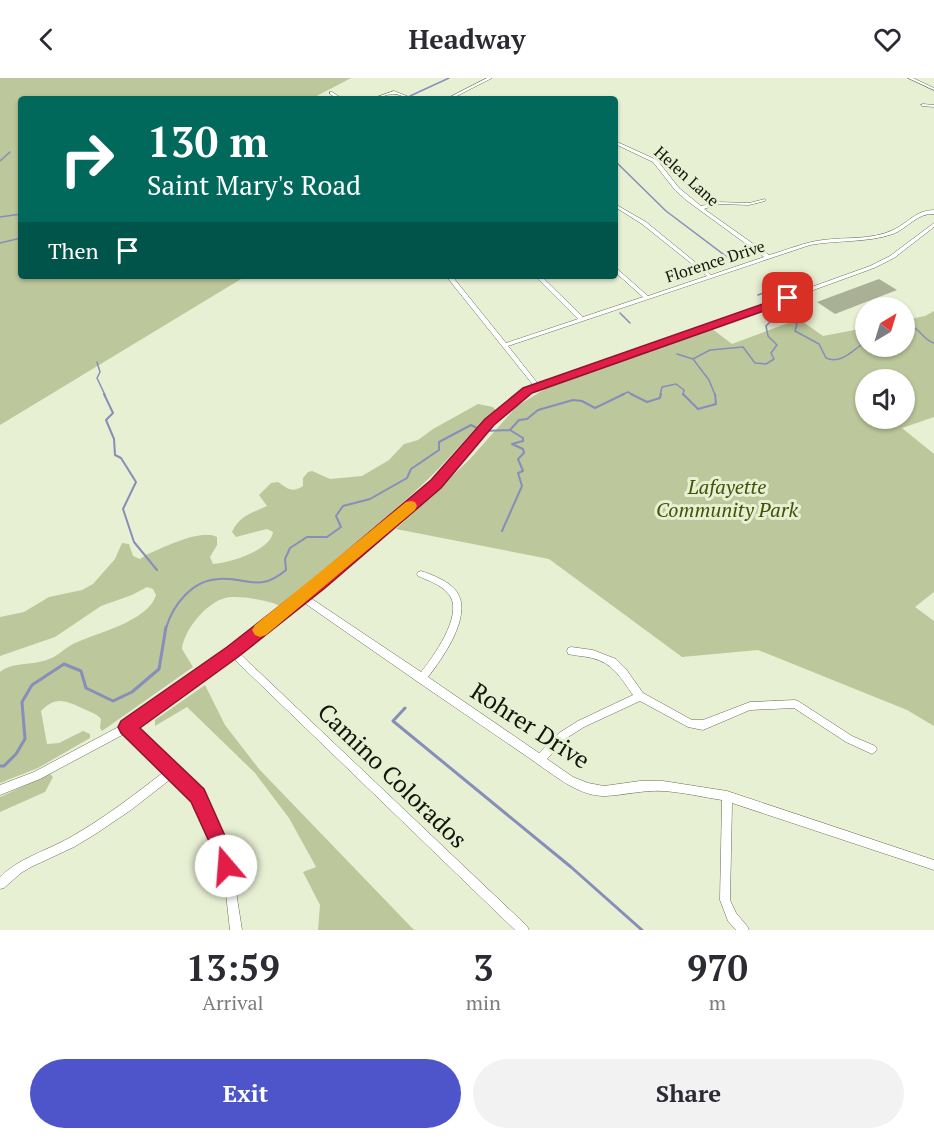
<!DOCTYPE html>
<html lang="en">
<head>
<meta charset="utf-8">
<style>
  :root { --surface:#fff; --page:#f2f2f3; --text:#2b2b33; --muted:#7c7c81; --accent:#4e54ca }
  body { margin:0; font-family:"PT Serif",serif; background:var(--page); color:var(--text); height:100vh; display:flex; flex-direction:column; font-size:22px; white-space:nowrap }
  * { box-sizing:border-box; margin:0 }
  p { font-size:20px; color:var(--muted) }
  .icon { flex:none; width:33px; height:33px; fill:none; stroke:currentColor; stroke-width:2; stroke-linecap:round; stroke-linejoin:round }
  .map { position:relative; height:852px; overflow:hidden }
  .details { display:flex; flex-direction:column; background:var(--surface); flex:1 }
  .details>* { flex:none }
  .top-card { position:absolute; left:18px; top:18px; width:600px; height:183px; border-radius:6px; box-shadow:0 2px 4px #0004; background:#00695c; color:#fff; overflow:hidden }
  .needle { width:39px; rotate:38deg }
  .tools { position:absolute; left:855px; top:219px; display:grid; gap:12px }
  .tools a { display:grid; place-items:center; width:60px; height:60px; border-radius:50%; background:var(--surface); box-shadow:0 2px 4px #0004; font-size:30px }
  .pin { position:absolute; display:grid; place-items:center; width:51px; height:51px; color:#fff; margin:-26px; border-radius:12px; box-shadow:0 3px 9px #0006 }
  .me { position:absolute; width:66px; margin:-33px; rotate:342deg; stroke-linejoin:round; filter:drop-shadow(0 0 4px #0008) }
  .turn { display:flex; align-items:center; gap:21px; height:126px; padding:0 30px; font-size:27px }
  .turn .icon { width:78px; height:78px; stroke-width:2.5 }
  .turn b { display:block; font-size:42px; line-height:51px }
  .then { display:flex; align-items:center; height:57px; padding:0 30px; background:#0003; gap:12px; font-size:22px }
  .eta { display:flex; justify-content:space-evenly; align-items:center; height:102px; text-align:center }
  .eta b { font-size:36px; font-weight:800; line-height:42px }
  .cta { display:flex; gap:12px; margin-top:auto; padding:12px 30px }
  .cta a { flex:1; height:69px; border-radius:36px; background:var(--accent); color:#fff; font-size:24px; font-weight:800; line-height:69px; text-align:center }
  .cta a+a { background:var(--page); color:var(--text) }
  header { display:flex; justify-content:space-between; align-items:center; height:78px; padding:0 30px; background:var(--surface); font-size:27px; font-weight:800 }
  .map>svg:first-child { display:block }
</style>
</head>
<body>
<header><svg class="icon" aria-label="back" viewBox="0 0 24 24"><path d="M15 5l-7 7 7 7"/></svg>Headway<svg class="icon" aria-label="heart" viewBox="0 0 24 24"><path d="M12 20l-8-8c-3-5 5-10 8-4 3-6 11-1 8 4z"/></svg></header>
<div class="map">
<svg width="934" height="852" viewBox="0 0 934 852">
  <rect width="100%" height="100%" fill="#e8f0d4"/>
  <!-- green -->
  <path fill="#bcc79b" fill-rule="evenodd" d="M0,0H351L311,21H21V198H246L0,347Z
    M934,233V339L902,350L934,376V514L915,529L934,543V648L907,632L758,572L682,579L549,481L396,451L469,382L517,328L545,311L711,250L732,266L799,241L823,258L865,250L866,268H904L905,242L925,238ZM866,302H904V340H866Z
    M478,326L493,329L496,333L494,336C467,356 448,383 423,406C377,449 327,488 280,528C268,522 238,517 225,520C206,525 184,552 182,571L193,589L102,653L100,650L101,641C96,635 90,634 84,631C67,623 56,617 41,633L47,666L59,665L83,653L90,656V660L38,690L0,705V594C14,583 33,588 49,581C58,578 65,570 73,566C96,555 149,543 156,517L153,511L147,509L132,517L101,528L55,559L0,578V539L24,534L49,519L82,512L93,506L115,481L122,465L129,466L133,478L140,481L146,477C162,470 201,450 217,459V467L210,479L213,486C230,485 271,472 273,454L267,451L236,459L232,454C239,438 252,435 267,428L259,417L271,405L278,404C288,411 292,415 303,408V400L308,394L312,393L330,401L362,398L389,382L404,366L418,362L433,351Z
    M205,607L225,647L259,691L414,852H318L320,827L303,794L316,789L289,740L255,695L187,629L155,648V642Z
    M50,696L53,699L45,714L0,734V719Z"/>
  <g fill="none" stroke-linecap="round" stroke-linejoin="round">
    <!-- stream-far2 -->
    <path stroke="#868eb9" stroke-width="1.5" d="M410,18L449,0
      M0,83L10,74
      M615,83L666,133L735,185
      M0,139L21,136
      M0,165L21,160
      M771,212L785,207
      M758,217L769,213
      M620,235L630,245
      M904,247C920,247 921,261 934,265
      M677,276L693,281
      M97,284L100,294L97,300L105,317
      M621,317L628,314L633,317
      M660,317L662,309L676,306L684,312L683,317
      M715,317L709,302L693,281L710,272L743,269L755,285L766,286L774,281L771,275L777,267L768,258L766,248L775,239H788L797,246L795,253L819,266L826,280C840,286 850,275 861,267L856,253L866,249"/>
    <!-- stream-far1 -->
    <path stroke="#868eb9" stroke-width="2" d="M104,316L113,335L106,342L114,361L115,377L121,380L136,404L123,431L134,464L157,492
      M631,316L647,324L660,320L661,316
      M683,316L698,331L716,326L715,316
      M502,453L522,408L518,395L523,393L518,381L524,375L523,371L512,366L523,363V360L510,352
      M166,550C173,527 192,502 219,501C248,499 259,515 286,492L285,481L290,470L307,459H327L341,449L336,438L343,428L370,421L407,400L411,391L439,372V364L471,347L483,353L510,352L519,342L527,341L538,332L573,322L582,323L595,330L624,316"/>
    <!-- stream -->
    <path stroke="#868eb9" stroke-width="3" d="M405,630L393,643L571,789L642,852
      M0,688H4L16,676L25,661L22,624L32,607L64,586L81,593L86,610L113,623L132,614L159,591L166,549"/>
  </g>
  <!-- building -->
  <path fill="#a9b096" d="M879,201L897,212L835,236L817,224Z"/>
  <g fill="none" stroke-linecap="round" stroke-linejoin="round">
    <!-- minor casing -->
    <g stroke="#686e56" stroke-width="1">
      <path id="minor" d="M487,0H492L451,21H446Z
        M908,0H913L934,10V12Z
        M394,13L414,21C407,21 402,17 395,16C388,15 379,21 371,21Z
        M330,14H332L343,21H338L330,16Z
        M923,26L934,27V29L922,28L921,27Z
        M615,63L657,82L679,110L701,128L718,124L749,125L765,121V123L749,127L718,126L704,131L769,177C787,172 805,164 823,162C846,159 872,162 893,152C908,145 916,132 934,132V136C917,135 908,150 893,156C867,165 837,162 810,167L508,268L539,307L870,188L890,178L934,145V149L894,180L874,190L530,315L491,346L439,408L309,519L421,594C433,579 463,538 450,518C444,508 429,503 418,498L417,496L418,494L421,493C433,497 449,503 457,514C473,538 442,581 428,599L539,675L559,655L578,643L633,617C621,600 613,585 592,580C584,578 576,578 568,576L567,573L568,570L571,569L593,572L616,581L626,591L643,615L692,642H703L750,624L795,622L798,623L852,658L875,668L877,671L875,674L872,676L846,664L794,630L750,632L703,652L688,649L640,623L584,649L565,661L547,681L573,699L588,705L604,708L640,703H663L727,713L934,782V792L732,725L730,822L736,835L747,848L749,852H736L728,843L720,822L722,722C702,719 682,714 662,713C643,712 625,717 606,718C581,719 558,700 539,687L536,685L535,684L418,604L303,524L238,574L527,848L529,852H515L232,579L134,649L201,714L226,769L235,807L242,852H230L225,807L216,770L193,722L172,700L131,732L97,755L74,769L31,789L21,795L4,810L0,811V799C19,780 46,773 69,760C103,741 134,717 165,693L126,655L40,701L0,717V707L34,694L124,646L229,571L300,516L433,404L487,342L526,311L534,308L446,198H452L506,265L578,241L535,198H541L583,239L643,219L615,194V189L648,218L707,198L642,146L615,129V126L646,144L711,197L764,179L686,122L675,112L653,84L615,66Z"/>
    </g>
    <!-- minor -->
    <use href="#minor" fill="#fff" fill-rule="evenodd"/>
  </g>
  <!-- route -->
  <path fill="#e11d48" stroke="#92132f" stroke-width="1.5" d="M788,217L793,220L792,223L532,315L494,347L441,410L325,510L238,579L140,650L204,711L230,769L235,788L232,795L226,798L219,795L212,770L191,724L121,655L118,649L121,643L227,569L314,501L431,402L485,341L523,310Z"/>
  <!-- slow -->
  <path fill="#f59e0b" d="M411,423L415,424L417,428L415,432L266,557L260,559L255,557L252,552L255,547L406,424Z"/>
  <g text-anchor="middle" stroke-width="6" stroke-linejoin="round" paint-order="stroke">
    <!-- far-street labels -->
    <g font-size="16" fill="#13150c" stroke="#e8f0d4">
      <text transform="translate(687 98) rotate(42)" y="6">Helen Lane</text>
      <text transform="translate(715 183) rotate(-18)" y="6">Florence Drive</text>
    </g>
    <!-- park labels -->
    <g font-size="20" font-style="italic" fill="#455206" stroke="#e8f0d4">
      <text x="727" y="416">Lafayette<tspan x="727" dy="23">Community Park</tspan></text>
    </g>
    <!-- near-street labels -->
    <g font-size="24" fill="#13150c" stroke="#e8f0d4">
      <text transform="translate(530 648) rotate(33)" y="8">Rohrer Drive</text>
      <text transform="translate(392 698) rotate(44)" y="8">Camino Colorados</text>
    </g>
  </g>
</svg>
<div class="tools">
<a><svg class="needle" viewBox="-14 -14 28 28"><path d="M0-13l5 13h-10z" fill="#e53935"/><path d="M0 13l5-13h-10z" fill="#7c7c81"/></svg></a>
<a><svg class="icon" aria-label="sound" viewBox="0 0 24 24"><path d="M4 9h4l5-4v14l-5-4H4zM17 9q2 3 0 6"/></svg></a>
</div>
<div class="pin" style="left:788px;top:220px;background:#d93025"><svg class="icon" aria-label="arrive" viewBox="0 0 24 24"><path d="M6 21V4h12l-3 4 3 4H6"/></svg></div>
<svg class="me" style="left:226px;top:788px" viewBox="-20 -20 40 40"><circle r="19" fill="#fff"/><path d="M0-13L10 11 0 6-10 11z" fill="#e11d48"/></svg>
<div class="top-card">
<div class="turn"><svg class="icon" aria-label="right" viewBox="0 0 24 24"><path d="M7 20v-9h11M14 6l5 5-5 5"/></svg><div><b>130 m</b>Saint Mary's Road</div></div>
<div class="then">Then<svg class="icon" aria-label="arrive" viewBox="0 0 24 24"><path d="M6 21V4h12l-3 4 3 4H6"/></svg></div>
</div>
</div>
<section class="details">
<div class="eta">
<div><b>13:59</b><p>Arrival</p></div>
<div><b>3</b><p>min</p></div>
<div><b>970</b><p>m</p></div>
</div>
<div class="cta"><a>Exit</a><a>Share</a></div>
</section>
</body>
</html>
